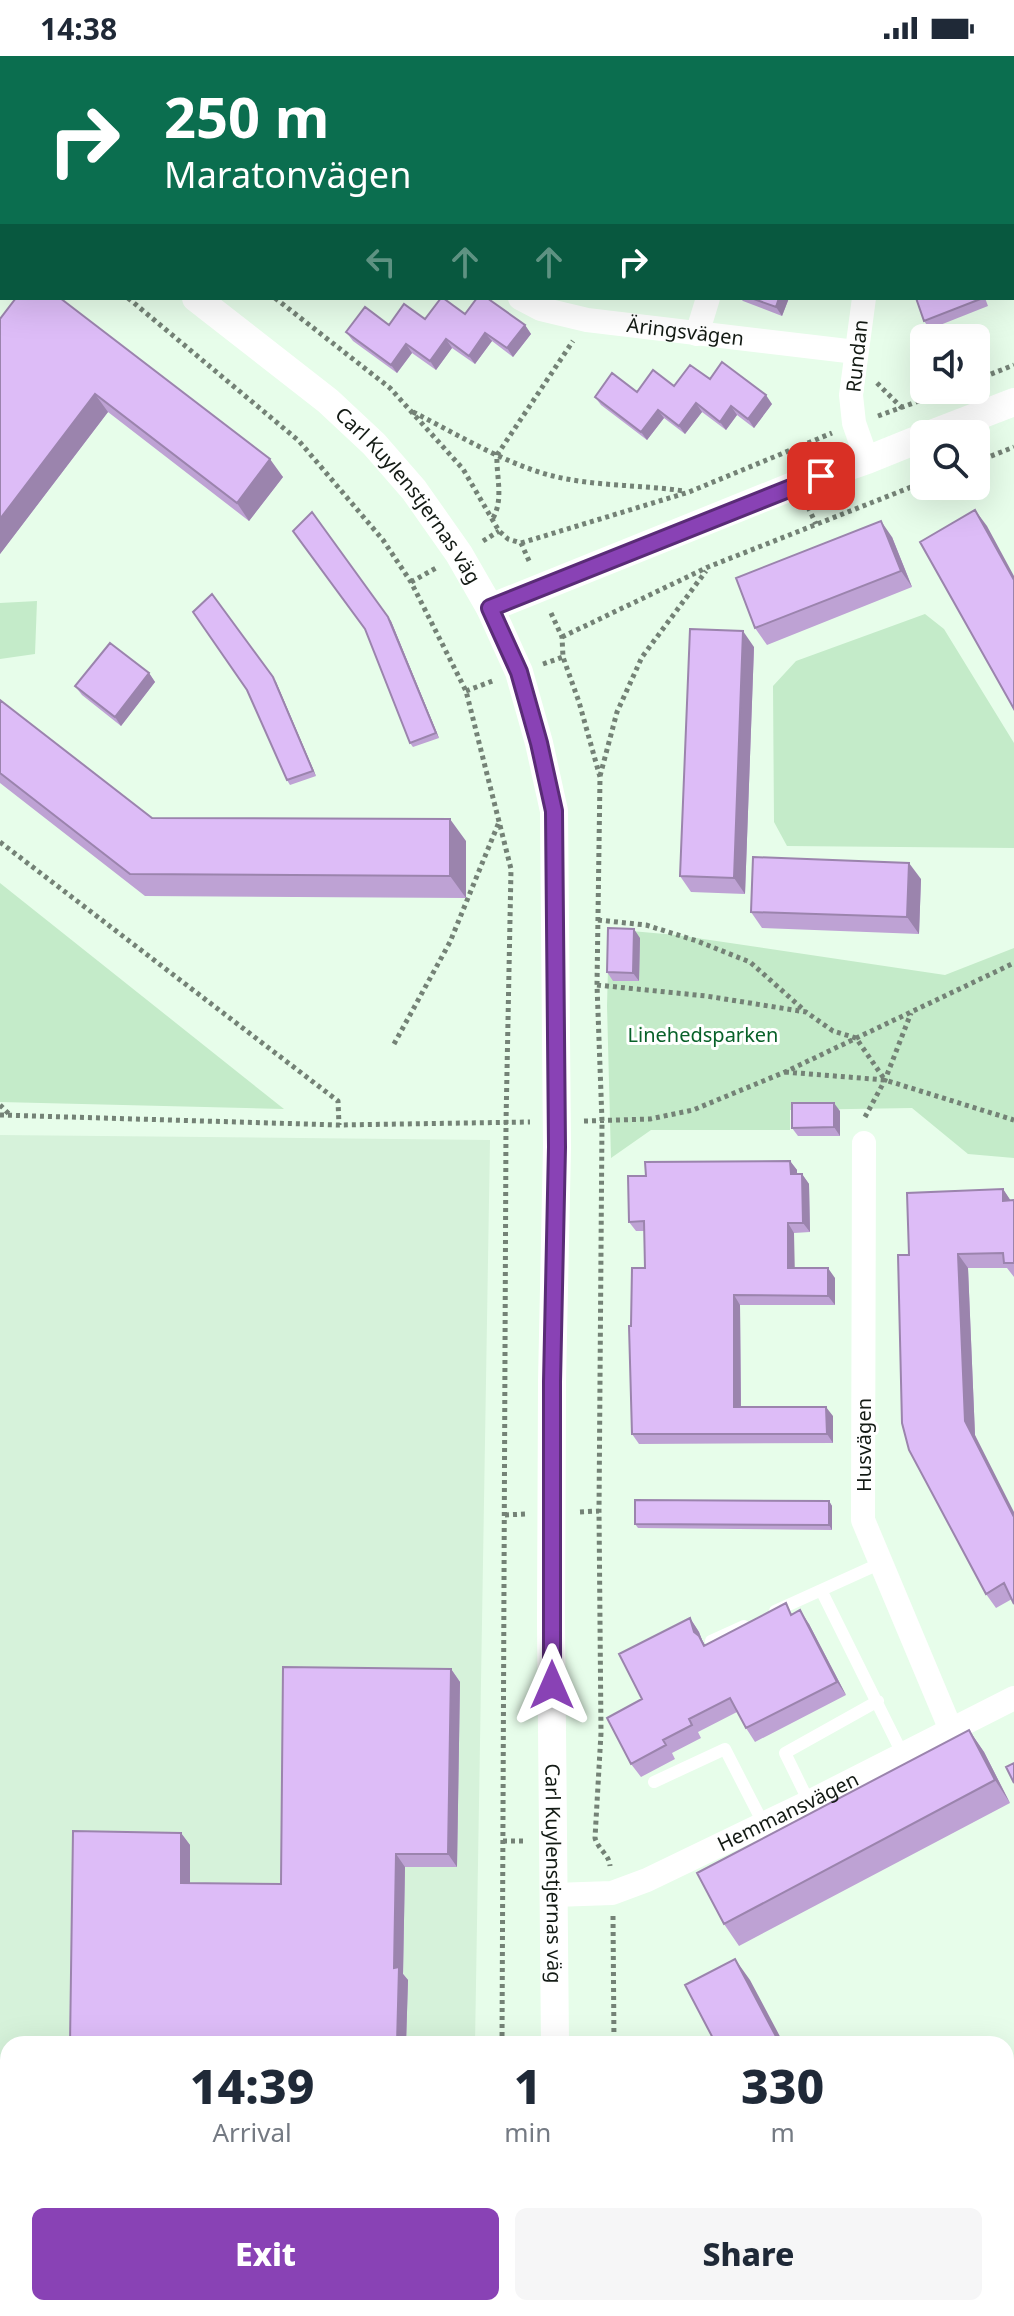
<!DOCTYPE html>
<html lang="en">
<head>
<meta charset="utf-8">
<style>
  :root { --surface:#fff; --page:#f6f6f7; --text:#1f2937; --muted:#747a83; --accent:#8942b5 }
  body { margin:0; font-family:"Noto Sans",sans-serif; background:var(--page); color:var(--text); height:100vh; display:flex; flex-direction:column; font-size:30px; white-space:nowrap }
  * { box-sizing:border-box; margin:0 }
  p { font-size:26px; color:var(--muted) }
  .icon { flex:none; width:44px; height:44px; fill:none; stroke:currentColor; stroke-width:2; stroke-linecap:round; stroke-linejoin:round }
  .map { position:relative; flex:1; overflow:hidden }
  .drawer { position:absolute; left:0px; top:1980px; width:1014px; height:280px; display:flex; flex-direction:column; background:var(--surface); border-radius:24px 24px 0 0; box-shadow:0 8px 32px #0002 }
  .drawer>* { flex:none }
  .top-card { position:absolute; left:0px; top:0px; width:1014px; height:244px; box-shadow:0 8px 32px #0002; background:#0b6e4f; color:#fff; overflow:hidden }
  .tools { position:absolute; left:910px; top:268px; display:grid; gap:16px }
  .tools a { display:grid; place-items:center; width:80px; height:80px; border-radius:12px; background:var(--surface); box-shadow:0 8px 32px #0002; font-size:40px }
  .pin { position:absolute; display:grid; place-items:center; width:68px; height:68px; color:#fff; margin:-34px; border-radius:16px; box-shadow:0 4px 12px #0006 }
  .me { position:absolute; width:88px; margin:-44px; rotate:0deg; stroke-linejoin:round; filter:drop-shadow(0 0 6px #0008) }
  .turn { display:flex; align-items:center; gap:28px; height:168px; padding:0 32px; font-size:36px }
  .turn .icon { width:104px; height:104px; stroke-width:2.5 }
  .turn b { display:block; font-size:56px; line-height:68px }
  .lanes { display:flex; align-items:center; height:76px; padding:0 32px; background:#0003; justify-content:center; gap:40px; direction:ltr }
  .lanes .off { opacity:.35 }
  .eta { display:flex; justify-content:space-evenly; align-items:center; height:136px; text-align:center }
  .eta b { font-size:48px; font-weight:800; line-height:56px }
  .cta { display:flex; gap:16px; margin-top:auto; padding:16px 32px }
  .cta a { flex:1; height:92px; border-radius:12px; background:var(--accent); color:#fff; font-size:32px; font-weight:800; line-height:92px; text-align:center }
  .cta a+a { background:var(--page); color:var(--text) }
  .status { display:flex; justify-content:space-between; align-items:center; height:56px; padding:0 40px; background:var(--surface); direction:ltr }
  .status svg { height:22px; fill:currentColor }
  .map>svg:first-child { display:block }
</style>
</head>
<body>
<div class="status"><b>14:38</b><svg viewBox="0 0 49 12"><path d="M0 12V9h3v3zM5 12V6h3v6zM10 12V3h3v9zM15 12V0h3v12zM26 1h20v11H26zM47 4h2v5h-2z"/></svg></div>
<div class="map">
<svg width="1014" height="2260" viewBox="0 0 1014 2260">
  <rect width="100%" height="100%" fill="#e7fdea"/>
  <!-- built -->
  <path fill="#d6f2da" d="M0,1079L490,1084L475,1988H8V2093H0Z"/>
  <!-- green -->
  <path fill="#c4ebc9" d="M37,545L35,598L0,603V547Z
    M925,558L944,573L1014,687V792L787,790L774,766L773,630L796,605Z
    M0,827L284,1053L0,1046Z
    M609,873L676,879L945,919L1014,892V1102L968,1098L912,1052L790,1054V1074H651L611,1102L607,950Z
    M1006,2250H1014V2260H735L824,2252H1006Z"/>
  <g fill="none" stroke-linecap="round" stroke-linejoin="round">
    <!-- path -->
    <path stroke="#748276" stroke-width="5" stroke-dasharray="4 4" stroke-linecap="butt" d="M0,26L2,28
      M0,140L2,142
      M128,242L299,385L383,484L411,526L466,635L511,813L506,1066L502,1988
      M275,242L390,332L463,413L499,475L508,483L521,487L530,507
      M976,324L1014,309
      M877,327L902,352
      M413,356C455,377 497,403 542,417C588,431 637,428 684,435
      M878,360L949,334
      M976,406L1014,391
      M808,451L816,468
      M493,462C504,443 496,420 497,399L573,285
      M483,485L499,475
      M521,487L689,436L832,377
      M411,526L436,512
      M551,557L562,581L563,601L579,646L600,721L597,929L602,1065L599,1455L601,1677L595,1782C599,1795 609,1798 610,1810
      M562,581L708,511L924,426
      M543,608L563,601
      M466,635L495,624
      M600,720L617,656L642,601L706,515
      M0,786L338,1045L339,1069
      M598,864L646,869L697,885L750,906L805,955
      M597,929L706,940L806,956L833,975L856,982L885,1024
      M394,988L450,886L499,766
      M785,1016L885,1024L1014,1064
      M0,1049L9,1058
      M0,1059L339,1069L530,1066
      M865,1061L885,1024L911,957
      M584,1065L650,1063L693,1054L785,1016L1014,907
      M580,1456L599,1455
      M505,1459L526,1458
      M503,1785H526
      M613,1860L614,1988
      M0,2123L8,2122
      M1006,2132H1014
      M491,2252V2260
      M620,2252L621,2260"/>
    <!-- service -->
    <path stroke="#fff" stroke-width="12" d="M821,1534L902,1697
      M775,1555L881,1507
      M711,1585L744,1570
      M654,1726L725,1693L763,1767
      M809,1746L785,1697L878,1645"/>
    <!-- minor -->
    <g stroke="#fff" stroke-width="24">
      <path d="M204,0L206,2"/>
      <path d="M601,0L604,2"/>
      <path d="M947,2L948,0"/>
      <path id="s1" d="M520,242L541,253L587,264L856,296"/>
      <path d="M864,242L851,339L854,367L867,404"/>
      <path d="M697,278L708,242"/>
      <path d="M864,1087L863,1464L951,1674"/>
      <path id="s2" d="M554,1839L612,1837L647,1824L809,1746L1014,1642"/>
    </g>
    <!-- tertiary -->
    <g stroke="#fff" stroke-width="28">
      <path d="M0,89L2,91"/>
      <path id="s3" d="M196,242L328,345L374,388L414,434L459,498L490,552L519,616L539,687L554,755L557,1091L552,1326L551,1567L555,1988"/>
      <path d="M931,378L1014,346"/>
      <path d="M490,552L798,428L867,404L924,381"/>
      <path d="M564,2252V2260"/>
    </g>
    <!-- secondary -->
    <path stroke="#fff" stroke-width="32" d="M0,2225H8
      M1006,2234H1014"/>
  </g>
  <!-- wall -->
  <path fill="#bea2d4" d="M0,0H108L106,2H75L72,0L71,2H2V14L0,13Z
    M1014,132V185H1012V133Z
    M16,242H62L65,246L283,421L249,465L108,356L0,498V263Z
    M740,242H789L782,260L743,245Z
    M916,242H985L988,250L930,273L924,265Z
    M465,258L525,269L531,278L513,301L492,285L475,308L452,292L436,314L412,297L397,317L353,285L346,276L425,263Z
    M710,323L772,348L754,372L737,359L726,374L702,356L685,378L664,362L647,384L601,349L595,341L674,330Z
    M892,481L912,531L767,589L755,572Z
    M391,565L439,682L413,691L410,687Z
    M754,591L745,838L691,836L680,820Z
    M149,617L155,626L121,670L82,639L75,630Z
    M276,626L316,720L290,729L287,724Z
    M0,644L152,762L466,785V842L145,840L0,727Z
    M921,823L919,878L762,872L751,856Z
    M640,882L639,925H613L607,916Z
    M840,1055V1080H798L792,1072Z
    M790,1105L797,1114V1118H802L809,1128L810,1176L794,1177V1212L835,1222V1249H740L741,1351L833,1360V1387L639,1388L632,1378L631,1270L645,1212L644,1175H636L629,1166L646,1120Z
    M1003,1133L1010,1144H1014V1221L1007,1212H968L975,1379L1012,1543L996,1552L986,1538L909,1199Z
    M829,1445L832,1450V1474L638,1472L635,1468Z
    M793,1558L809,1568L846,1639L755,1686L746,1672L737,1656L698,1676L701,1682L672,1697L675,1703L641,1721L631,1708L642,1643L690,1562L699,1576L702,1584L705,1589Z
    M283,1611L451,1613L460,1626L457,1811H405L403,1918L408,1924L406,1988H70L73,1775L181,1777L190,1789V1828H281Z
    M969,1674L984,1696L1010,1747L739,1890L724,1868Z
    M1006,2024H1014V2103H1006Z"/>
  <!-- shaded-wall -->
  <path fill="#9b84ad" d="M60,0H72L71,2H58Z
    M95,0H108L106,2H93Z
    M129,0H141L140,2H129Z
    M779,242H789L782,260L776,251Z
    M525,269L531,278L513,301L507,292Z
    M485,277L492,285L475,308L469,300Z
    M446,283L452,292L436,314L430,305Z
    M406,288L412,297L397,317L391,309Z
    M95,338L108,356L0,498V463Z
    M766,339L772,348L754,372L748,363Z
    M696,347L702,356L685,378L679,370Z
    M731,350L737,359L726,374L720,366Z
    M658,354L664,362L647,384L641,376Z
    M270,403L283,421L249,465L237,447Z
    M975,454L987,470L1014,520V524Z
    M881,465L892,481L912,531L901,515Z
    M388,561L391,565L439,682L436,677Z
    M743,575L754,591L745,838L734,822Z
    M149,617L155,626L121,670L115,661Z
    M273,621L276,626L316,720L313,715Z
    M450,763L466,785V842L450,820Z
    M909,807L921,823L919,878L907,861Z
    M634,873L640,882L639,925L633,917Z
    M834,1047L840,1055V1080L834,1071Z
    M790,1105L797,1114V1128L791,1118Z
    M802,1118L809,1128L810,1176L803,1167Z
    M1003,1133L1013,1148L1003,1145Z
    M788,1167L794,1177L795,1222L788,1212Z
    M958,1198L968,1212L975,1379L1014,1456V1461L965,1365Z
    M828,1212L835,1222V1249L828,1240Z
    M734,1239L740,1249L741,1361L734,1351Z
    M826,1351L833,1360V1387L827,1378Z
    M829,1445L832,1450V1474L829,1469Z
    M800,1554L809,1568L846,1639L837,1626Z
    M690,1562L699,1576L702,1584L713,1603L694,1576Z
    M451,1613L460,1626L457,1811L448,1798Z
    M969,1674L984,1696L1010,1747L995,1724Z
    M181,1777L190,1789V1840L181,1827Z
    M396,1798L405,1811L403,1918L408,1924L406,1988H397L394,1912Z
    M735,1903L750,1924L784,1988H780Z"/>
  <!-- building -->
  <path fill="#ddbcf7" stroke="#9b84ad" stroke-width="2" d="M0,0H24L22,2H2V10L0,9Z
    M32,0H60L58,2H35Z
    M78,0H95L93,2H81Z
    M295,0H330L333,2H293Z
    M397,0H422L424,2H396Z
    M526,0H557L560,2H524Z
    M683,0H772L773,1V2H687Z
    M1014,132V173L1012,174V133Z
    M16,242H60L270,403L237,447L95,338L0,463V263Z
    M441,242H443L465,258L477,242H487L525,269L507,292L485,277L469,300L446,283L430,305L406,288L391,309L346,276L365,251L389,269L404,248L425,263Z
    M751,242H779L776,251Z
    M916,242H983L924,265Z
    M722,306L766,339L748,363L731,350L720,366L696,347L679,370L658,354L641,376L595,341L612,317L637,336L653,314L674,330L690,309L710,323Z
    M975,454L1014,524V653L920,486Z
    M312,456L388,561L436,677L410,687L365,573L293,475Z
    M881,465L901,515L755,572L736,522Z
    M212,538L273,621L313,715L287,724L247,634L193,556Z
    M690,573L743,575L734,822L680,820Z
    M110,587L149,617L115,661L75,630Z
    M0,644L152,762L450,763V820L130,818L0,717Z
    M753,801L909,807L907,861L751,856Z
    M608,872L634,873L633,917L607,916Z
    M792,1047H834V1071L792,1072Z
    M790,1105L791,1118H802L803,1167H788V1212H828V1240L734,1239V1351H826L827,1378H632L629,1270H631L632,1212H645L644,1165L629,1166L628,1120H646L645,1106Z
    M1003,1133V1145L1014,1144V1207H1004L1003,1197L958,1198L965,1365L1014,1461V1548L1004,1527L986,1538L909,1394L902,1367L898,1199H909L907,1137Z
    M635,1444L829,1445V1469L635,1468Z
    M786,1547L791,1559L800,1554L837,1626L746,1672L730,1642L689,1663L692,1669L663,1684L666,1689L631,1708L607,1662L642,1643L619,1598L690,1562L694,1576L699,1580L704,1590Z
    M283,1611L451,1613L448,1798H396L394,1912L399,1911L397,1988H70L73,1775L181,1777V1827L281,1828Z
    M969,1674L995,1724L724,1868L697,1817Z
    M1014,1707V1727L1006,1711Z
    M735,1903L780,1988H716L685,1929Z
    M1006,2024H1014V2082H1006Z"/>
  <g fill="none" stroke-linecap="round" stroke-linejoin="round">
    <!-- route casing -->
    <g stroke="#592b76" stroke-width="20">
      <path id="route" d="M552,1629V1326L557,1091L554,755L539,687L519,616L490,552L821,420"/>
    </g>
    <!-- route -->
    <use href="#route" stroke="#8942b5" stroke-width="14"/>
  </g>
  <g text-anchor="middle" stroke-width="6" stroke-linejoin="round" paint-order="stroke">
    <!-- street labels -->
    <g font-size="20" fill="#131a14" stroke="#fff">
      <text dy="7" stroke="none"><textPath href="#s1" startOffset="170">Äringsvägen</textPath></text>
      <text transform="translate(857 300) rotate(-84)" y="7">Rundan</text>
      <text dy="7" stroke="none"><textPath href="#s3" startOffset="292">Carl Kuylenstjernas väg</textPath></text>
      <text transform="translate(864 1389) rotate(-90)" y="7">Husvägen</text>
      <text dy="7" stroke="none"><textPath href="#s2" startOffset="252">Hemmansvägen</textPath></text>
      <text dy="7" stroke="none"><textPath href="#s3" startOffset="1708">Carl Kuylenstjernas väg</textPath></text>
    </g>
    <!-- park labels -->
    <g font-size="20" fill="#086129" stroke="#fff">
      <text x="703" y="986">Linehedsparken</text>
    </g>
  </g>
</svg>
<div class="tools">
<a><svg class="icon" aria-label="sound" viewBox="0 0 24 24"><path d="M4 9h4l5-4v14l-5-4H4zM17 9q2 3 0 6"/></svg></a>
<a><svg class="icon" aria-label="search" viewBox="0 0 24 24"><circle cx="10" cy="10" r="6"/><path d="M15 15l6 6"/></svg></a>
</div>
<div class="pin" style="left:821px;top:420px;background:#d93025"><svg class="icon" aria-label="arrive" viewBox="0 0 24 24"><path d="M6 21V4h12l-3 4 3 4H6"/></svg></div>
<svg class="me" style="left:552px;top:1629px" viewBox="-20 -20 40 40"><path d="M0-17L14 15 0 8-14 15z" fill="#8942b5" stroke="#fff" stroke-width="4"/></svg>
<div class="top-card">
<div class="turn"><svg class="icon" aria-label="right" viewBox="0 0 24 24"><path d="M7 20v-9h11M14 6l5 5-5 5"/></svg><div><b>250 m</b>Maratonvägen</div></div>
<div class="lanes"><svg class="icon off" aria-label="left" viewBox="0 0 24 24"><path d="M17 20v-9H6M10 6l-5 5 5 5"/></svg><svg class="icon off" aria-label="ahead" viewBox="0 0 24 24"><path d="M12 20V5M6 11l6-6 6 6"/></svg><svg class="icon off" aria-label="ahead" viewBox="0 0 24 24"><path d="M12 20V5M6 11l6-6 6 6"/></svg><svg class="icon" aria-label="right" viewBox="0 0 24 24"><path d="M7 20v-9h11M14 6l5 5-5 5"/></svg></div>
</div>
<section class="drawer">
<div class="eta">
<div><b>14:39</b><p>Arrival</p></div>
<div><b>1</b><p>min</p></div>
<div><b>330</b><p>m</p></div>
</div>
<div class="cta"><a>Exit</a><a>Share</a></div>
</section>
</div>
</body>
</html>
